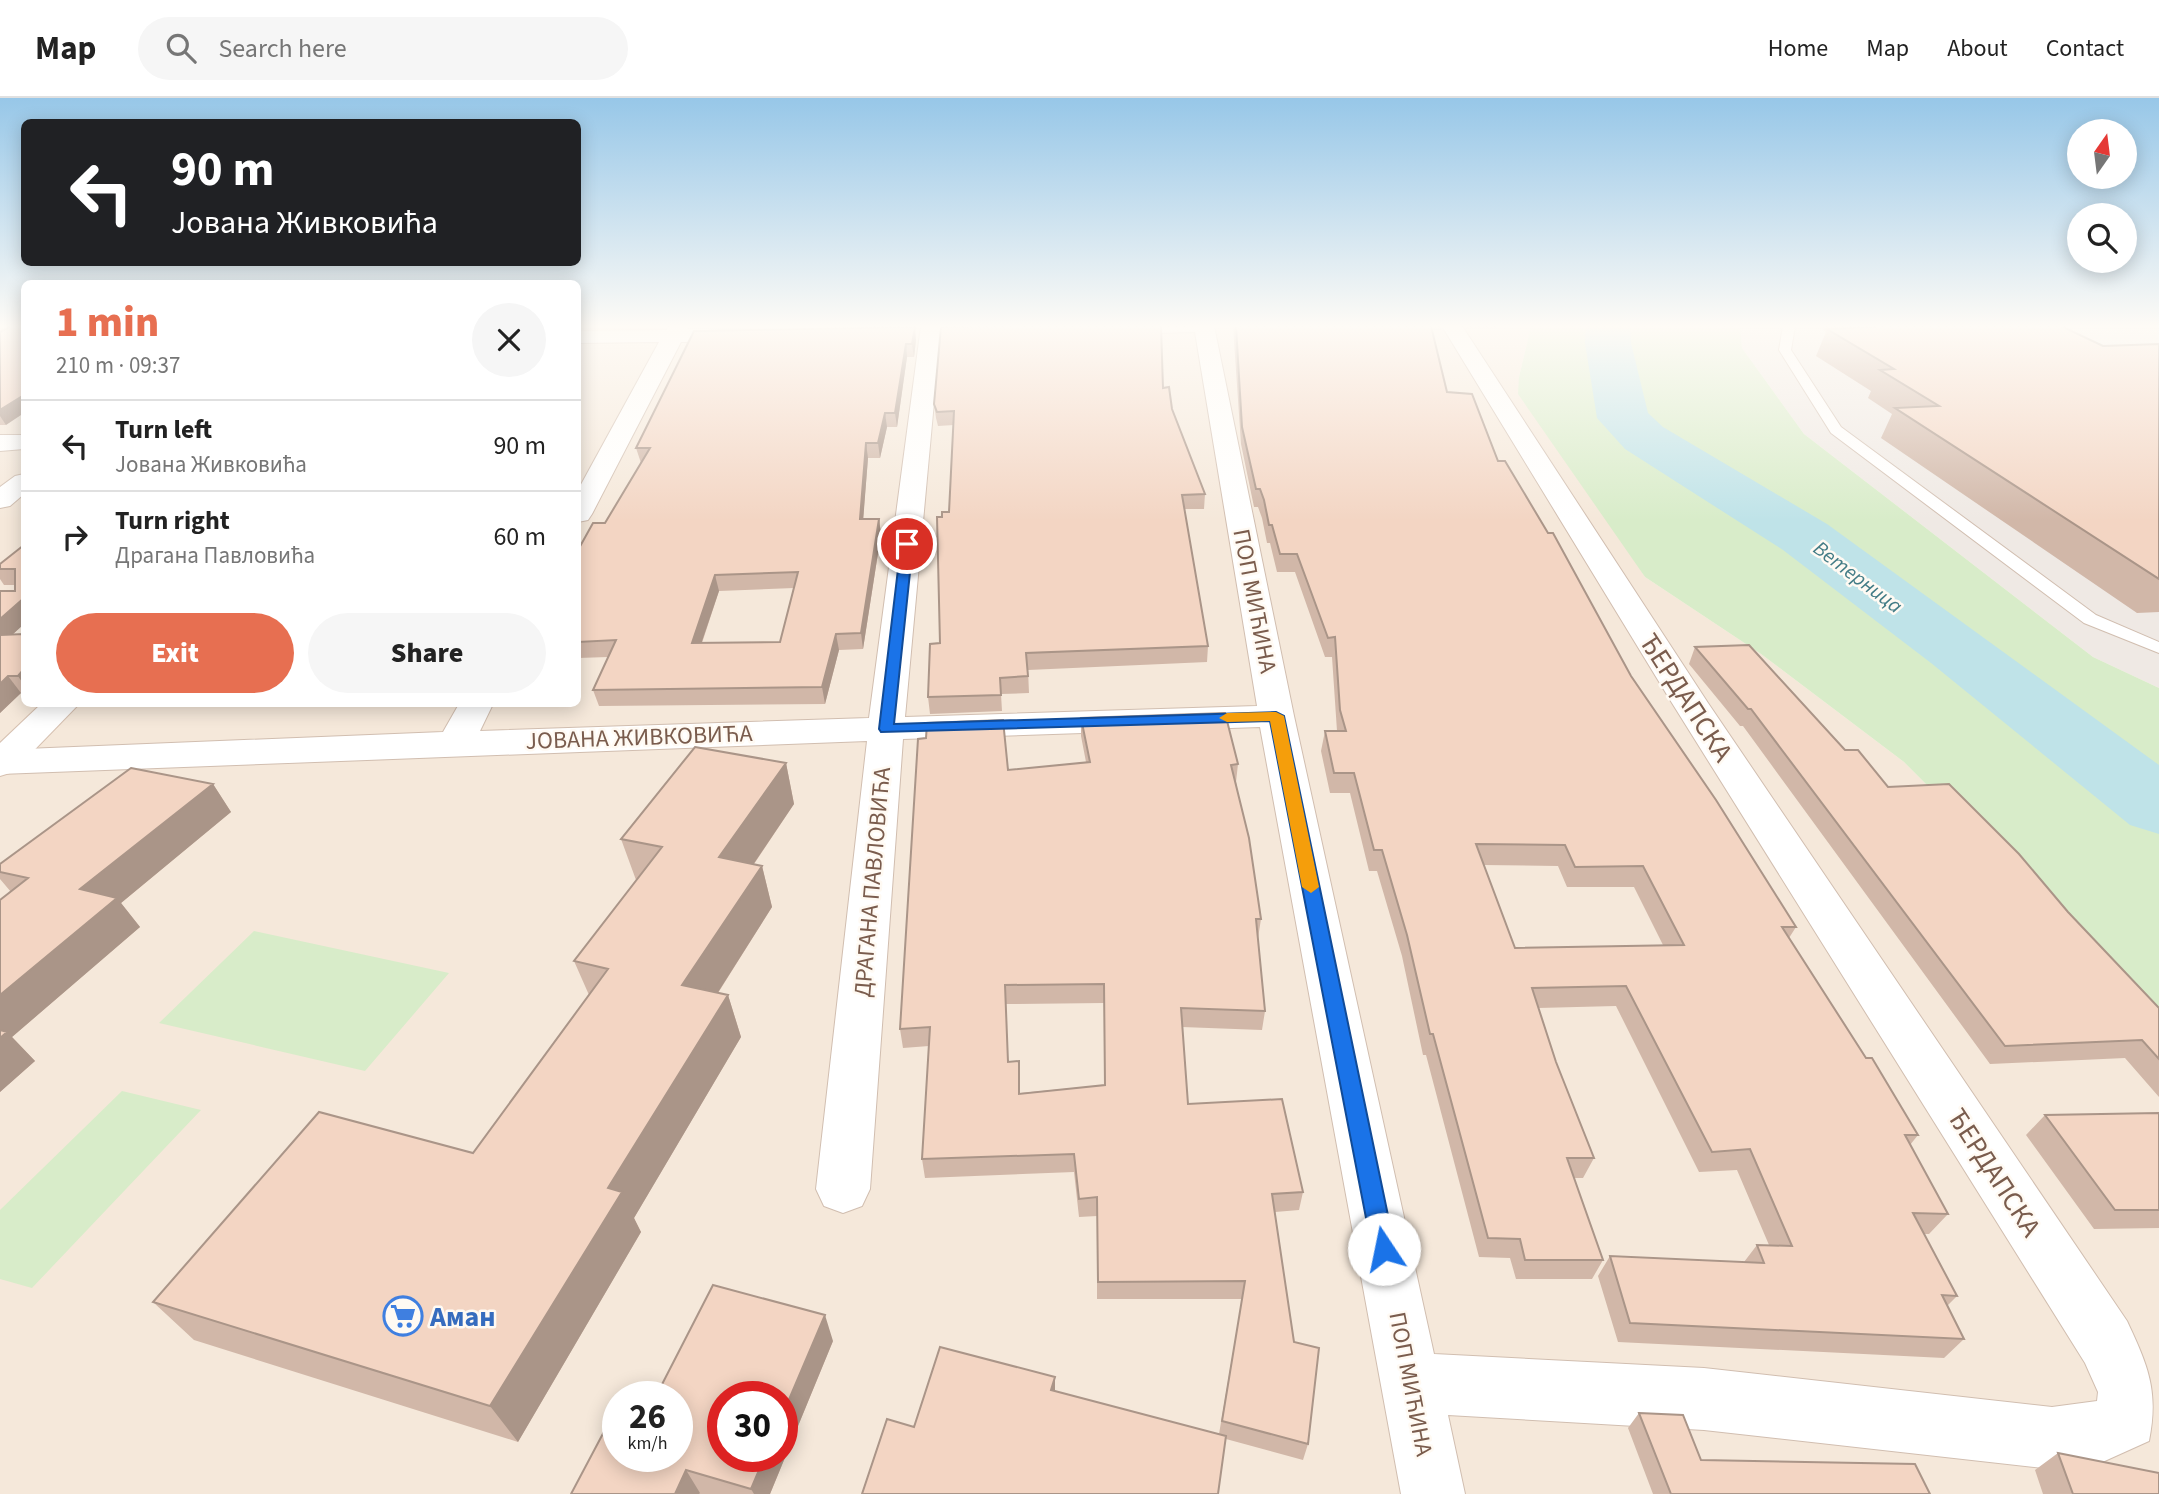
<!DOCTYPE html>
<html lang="en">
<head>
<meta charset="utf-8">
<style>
  :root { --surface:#fff; --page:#f6f6f6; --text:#222; --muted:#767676; --line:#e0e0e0; --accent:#e76f51 }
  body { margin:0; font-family:"Source Sans 3",sans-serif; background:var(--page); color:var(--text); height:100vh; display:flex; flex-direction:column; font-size:26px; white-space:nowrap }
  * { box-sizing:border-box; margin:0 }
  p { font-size:23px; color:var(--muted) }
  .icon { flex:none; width:38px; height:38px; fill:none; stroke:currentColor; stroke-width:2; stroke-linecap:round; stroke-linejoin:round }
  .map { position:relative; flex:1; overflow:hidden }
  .side { position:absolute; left:21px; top:182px; width:560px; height:427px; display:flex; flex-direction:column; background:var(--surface); border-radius:10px; box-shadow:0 4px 18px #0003 }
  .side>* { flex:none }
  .guide { position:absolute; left:21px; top:21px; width:560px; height:147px; border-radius:10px; box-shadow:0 4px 18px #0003; background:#202124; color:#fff; overflow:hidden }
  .needle { width:46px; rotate:14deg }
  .controls { position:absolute; left:2067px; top:21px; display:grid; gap:14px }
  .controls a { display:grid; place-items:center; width:70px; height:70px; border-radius:50%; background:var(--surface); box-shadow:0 4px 18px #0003; font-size:35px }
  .speed { position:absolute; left:602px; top:1283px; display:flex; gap:14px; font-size:35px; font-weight:700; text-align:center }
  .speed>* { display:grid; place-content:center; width:91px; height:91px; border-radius:50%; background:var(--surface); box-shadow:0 4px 18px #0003; line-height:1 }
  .speed small { font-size:18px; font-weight:400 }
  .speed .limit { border:10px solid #d22; background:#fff; color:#111 }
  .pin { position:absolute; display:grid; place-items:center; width:60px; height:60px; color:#fff; margin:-30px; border:4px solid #fff; border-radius:50%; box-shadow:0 2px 7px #0007 }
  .me { position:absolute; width:77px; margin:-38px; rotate:349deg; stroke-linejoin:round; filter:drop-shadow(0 0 5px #0008) }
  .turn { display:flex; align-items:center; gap:24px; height:147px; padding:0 35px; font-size:32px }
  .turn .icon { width:91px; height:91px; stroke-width:2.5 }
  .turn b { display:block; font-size:49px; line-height:60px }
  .round { display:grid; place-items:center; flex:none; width:74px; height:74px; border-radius:37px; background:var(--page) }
  .head { display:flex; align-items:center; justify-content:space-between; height:119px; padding:0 35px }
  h1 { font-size:42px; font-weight:800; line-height:52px; color:var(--accent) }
  .cta { display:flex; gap:14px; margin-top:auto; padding:14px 35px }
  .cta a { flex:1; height:80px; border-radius:42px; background:var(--accent); color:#fff; font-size:28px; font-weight:800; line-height:80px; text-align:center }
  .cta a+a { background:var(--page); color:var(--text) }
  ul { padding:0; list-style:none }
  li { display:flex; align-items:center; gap:21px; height:91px; padding:0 35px; border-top:2px solid var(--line) }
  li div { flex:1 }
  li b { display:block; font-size:26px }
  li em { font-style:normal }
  header { display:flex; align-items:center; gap:42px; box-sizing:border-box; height:98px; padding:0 35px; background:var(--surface); border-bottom:2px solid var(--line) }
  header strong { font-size:33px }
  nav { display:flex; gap:38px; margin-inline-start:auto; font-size:24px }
  .search { width:490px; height:63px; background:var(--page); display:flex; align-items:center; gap:18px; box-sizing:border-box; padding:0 24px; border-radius:38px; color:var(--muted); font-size:26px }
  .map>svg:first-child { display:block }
</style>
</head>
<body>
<header>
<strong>Map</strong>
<div class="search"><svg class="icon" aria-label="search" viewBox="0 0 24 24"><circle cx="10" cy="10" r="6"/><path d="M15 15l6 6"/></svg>Search here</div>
<nav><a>Home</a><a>Map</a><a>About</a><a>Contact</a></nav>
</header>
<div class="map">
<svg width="2159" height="1396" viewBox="0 0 2159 1396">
  <rect width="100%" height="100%" fill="#fdf6ec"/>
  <!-- residential -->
  <path fill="#f5e8da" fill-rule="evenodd" d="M0,228H24V606H578V228H1531L1519,279L1645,479L1761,556L1904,664L2159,920V1396H0ZM618,1298H677V1358H618ZM723,1298H782V1358H723Z"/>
  <!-- industrial -->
  <path fill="#efe9e4" d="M1740,228H2159V590L2093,559L1804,336L1742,250Z"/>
  <!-- green -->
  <path fill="#d8ecc9" d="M1531,228H1740L1742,250L1804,336L2093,559L2159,590V920L1904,664L1761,556L1645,479L1518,296L1519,279Z
    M254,833L449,875L365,973L159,925Z
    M122,993L201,1012L32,1190L0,1181V1112Z"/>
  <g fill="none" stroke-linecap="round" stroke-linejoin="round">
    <!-- river -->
    <path fill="#bfe3e8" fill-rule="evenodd" d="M1586,228H1630L1631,245L1648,315L1663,329L1827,426L2159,667V736L2130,727L1931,565L1783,452L1625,351L1597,320L1585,245Z"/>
    <!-- service casing -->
    <g stroke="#d1beb0" stroke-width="2">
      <path id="service" d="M1783,228H1795L1791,252L1841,329L2096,517L2159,544V555L2084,525L1831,335L1779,252Z"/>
    </g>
    <!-- minor casing -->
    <g stroke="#d1beb0" stroke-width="2">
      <path id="minor" d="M669,228H689L688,231H743L754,237L743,243L681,244L592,416L588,422L578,424V392L659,244L578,245V233L667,232Z
        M921,228H941L905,619L1257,608L1195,234L1108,236L1098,230L1214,228L1294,618L1434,1256L1704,1270L2052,1309L2097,1303L2098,1294L2085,1265L1672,605L1442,228H1462L1708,605L2127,1223C2148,1268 2159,1293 2149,1343L2098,1366L2052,1371L1704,1332L1448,1317L1465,1396H1401L1260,629L903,641L870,1091L862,1108L843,1115L824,1108L816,1091L867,643L0,676L1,652L443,634L459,606H493L480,633L869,620Z
        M0,337H24V351L0,353Z
        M24,376V396L10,408L0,410V389L15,378Z"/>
    </g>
    <!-- secondary casing -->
    <g stroke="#d6c0b0" stroke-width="2">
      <path id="secondary" d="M41,606H79L13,674L0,678V645Z"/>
    </g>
    <!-- service -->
    <use href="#service" fill="#fff" fill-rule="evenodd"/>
    <!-- minor -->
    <use href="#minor" fill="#fff" fill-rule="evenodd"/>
    <!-- secondary -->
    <use href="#secondary" fill="#fff" fill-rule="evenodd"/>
  </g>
  <!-- wall -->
  <path fill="#d1b7a8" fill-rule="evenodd" d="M1233,228H1442L1441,232H1432L1447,294L1498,363L1631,578L1796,829L1789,840L1866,960L1918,1037L1910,1047L1948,1116L1929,1136H1924L1957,1198L1947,1208L1964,1241L1944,1260L1618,1244L1598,1178L1610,1158L1744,1164L1757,1147H1769L1737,1072L1699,1074L1616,908L1538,910L1556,964L1594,1060L1583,1080H1574L1603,1162L1592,1181H1516L1510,1160L1479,1159L1426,957H1423L1402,858L1377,773H1369L1350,695H1330L1321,653L1325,633H1337L1332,559H1325L1295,474H1277L1270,445H1267L1262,420L1258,409H1254L1241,346ZM1483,767L1558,768L1567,789H1634L1663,847L1515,850Z
    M1464,228H1497V230L1467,231Z
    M1824,228H2061L2103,248L2159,246V514L2137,515L1881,340L1892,316L1868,300L1871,293L1816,258L1826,234L1822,231Z
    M0,234L6,327H0Z
    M916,242L914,259H907L897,329H887L880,360H868L863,421H879L881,436L863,551L839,552L825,606L599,608L593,592L608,559L578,560V452L605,425L641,365L636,350ZM794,490L780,544L702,545L719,493Z
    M1163,290L1172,311L1205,396L1204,411H1184L1208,548L1207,564L1028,572L1029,595L1001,596L1002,613L930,616L928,599L940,545L942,419L949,414L954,327L938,328L936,320L934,306Z
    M24,447V526L13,536H24V595H21L0,615V493H15V487H4L0,481V466Z
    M1695,549L1845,652L1888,689L2068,814L2159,910V999L2125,960L1990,966L1743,628H1740L1689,566Z
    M1081,620L1238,666L1236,684L1261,821L1258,840L1265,913L1262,932L1182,929L1188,1006L1303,1094L1299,1112L1275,1114L1308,1346L1303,1362L1226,1341L914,1329L1055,1279V1293L1219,1336L1242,1201H1097V1118L1079,1119L1074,1074L925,1080L922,1061L929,948L903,950L900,931L1008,672L1086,664L1081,638ZM1104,905L1105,987L1020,995L1008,964L1006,906Z
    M786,665L794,706L754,766L762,768L772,809L718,895L728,897L741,939L634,1120L641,1134L518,1344L194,1242L153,1204L473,1055L589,897L574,863L636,782L621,741Z
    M213,686L231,714L121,805L140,829L12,939L35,963L0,994L11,794L0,781V766Z
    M2159,1015V1130L2094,1131L2026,1037L2045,1017Z
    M833,1243L770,1396H571L618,1358Z
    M1639,1315L1701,1362L1930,1396H1653L1628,1330Z
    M2058,1355L2159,1396H2043L2035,1372Z"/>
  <!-- shaded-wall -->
  <path fill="#aa9588" d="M915,229L916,242L914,259L912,246Z
    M906,246L907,259L897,329L895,315Z
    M24,297V315L6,327L0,318V312Z
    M885,315L887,329L880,360L878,345Z
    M866,345L868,360L862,437L860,421Z
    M879,421L881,436L863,551L861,535Z
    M715,477L719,493L696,561L692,545Z
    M24,500V526L0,548V521Z
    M836,536L839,552L825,606L822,589Z
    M24,571V587L18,578Z
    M8,578L21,595L0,615V586Z
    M786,665L794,706L730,801L719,759Z
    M213,686L231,714L121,805L140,829L12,939L35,963L0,994V897L80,791Z
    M762,768L772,809L696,929L682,887Z
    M728,897L741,939L634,1120L641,1134L518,1344L490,1308L608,1090Z
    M825,1217L833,1243L770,1396H754L751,1391L765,1358H782V1318Z
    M1055,1279V1296L1051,1292Z
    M686,1372L700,1395L699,1396H675Z"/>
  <!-- building -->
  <path fill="#f3d5c3" stroke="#aa9588" stroke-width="2" fill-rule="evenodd" d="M11,228H24V297L0,312V234Z
    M1017,228H1161L1163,290L1169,289L1172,311L1205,396L1182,397L1208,548L1026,555L1028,578L1000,580L1001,597L928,599L930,546L940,545L937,419H942V414H949L954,313L937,314L934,306L941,229Z
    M1236,228H1431L1447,294L1472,296L1498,363H1505L1548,435H1553L1631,578L1716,702L1796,829H1782L1866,960H1872L1918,1037H1905L1948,1116L1913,1115L1957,1198L1942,1197L1964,1241L1630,1225L1610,1158L1764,1165L1757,1147L1792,1148L1750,1051L1712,1054L1626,888L1532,890L1556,964L1594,1060H1567L1603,1162H1525L1520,1141L1488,1140L1433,936H1430L1407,837L1382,752H1374L1354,675H1334L1325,633H1346L1340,612L1335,539L1328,540L1297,456H1280L1272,427H1269L1264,402L1260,391H1256L1242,329ZM1476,746L1565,747L1575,769L1643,768L1684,847L1515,850Z
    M1872,228H2061L2103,248L2159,246V481L1895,310L1939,308L1880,272L1894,271L1827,231L1874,229Z
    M915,229L912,246H906L895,315H885L878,345H866L860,421H879L861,535L836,536L822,589L593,592L616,542L578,544V452L593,425H605L650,350H636L694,233ZM798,474L780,544L692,545L715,477Z
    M24,447V500L0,521V493H15V471H0V466Z
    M24,536V571L18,578H8L0,586V537Z
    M1749,547L1845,652H1858L1888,689L1949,686L2019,756L2068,814L2159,910V961L2142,942L2005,948L1751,611H1748L1695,549Z
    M1225,615L1238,666L1231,667L1249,740L1261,821H1256L1265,913L1181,910L1188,1006L1282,1001L1303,1094L1272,1096L1294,1244L1319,1250L1308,1346L1222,1323L1245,1183L1098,1184L1097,1099L1079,1101L1074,1056L922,1061L930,929L900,931L918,641L926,640L927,625L1003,622L1008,672L1090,664L1081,620ZM1104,886L1105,987L1019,996V963L1008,964L1005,887Z
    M695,649L786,665L719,759L762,768L682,887L728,897L608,1090L622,1094L490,1308L153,1204L319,1014L473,1055L608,871L574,863L662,749L621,741Z
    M131,670L213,686L80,791L117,800L0,897V802L28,780L0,774V766Z
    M0,932L7,934L0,940Z
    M2159,1015V1112H2115L2045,1017Z
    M713,1187L825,1217L782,1318V1298H723V1358H765L751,1391L686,1372L675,1396H571L607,1328L618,1331V1358H677V1298H656Z
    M940,1249L1055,1279L1051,1292L1226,1338L1218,1396H862L887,1321L914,1329Z
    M1639,1315L1683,1317L1701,1362L1915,1366L1930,1396H1671Z
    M2058,1355L2159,1375V1396H2073Z"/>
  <!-- sky -->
  <linearGradient id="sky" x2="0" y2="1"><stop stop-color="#97c7e8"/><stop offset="0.54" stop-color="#fefbf6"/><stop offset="1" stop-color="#fefbf6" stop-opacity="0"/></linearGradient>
  <rect width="2159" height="423" fill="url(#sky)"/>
  <!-- route -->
  <path fill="#1a73e8" stroke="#114b97" stroke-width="2" d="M907,442L913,446L894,626L1276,614L1284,618L1395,1151L1392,1159L1384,1162L1376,1159L1372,1151L1270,623L881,634L879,631L901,446Z"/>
  <!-- slow -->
  <path fill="#f59e0b" d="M1276,614L1284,618L1319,789L1311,795L1302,789L1270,623L1227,624L1219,620L1227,615Z"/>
  <!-- icons -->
  <defs>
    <g id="supermarket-ring" transform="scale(2.0125)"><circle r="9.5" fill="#fffaf3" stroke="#3f7fe0" stroke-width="1.5"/><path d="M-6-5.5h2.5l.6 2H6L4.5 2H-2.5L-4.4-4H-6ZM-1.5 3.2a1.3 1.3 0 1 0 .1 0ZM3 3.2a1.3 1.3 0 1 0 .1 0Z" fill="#3f7fe0"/></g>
  </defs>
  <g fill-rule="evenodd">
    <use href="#supermarket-ring" x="403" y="1218"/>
  </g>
  <g text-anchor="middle" stroke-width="5" stroke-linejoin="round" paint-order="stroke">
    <!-- far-water labels -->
    <g font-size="21" font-style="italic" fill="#437c86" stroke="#fffaf3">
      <text transform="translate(1858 479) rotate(37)" y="7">Ветерница</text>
    </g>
    <!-- street labels -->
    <g font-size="24" fill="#7a5c4d" stroke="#fffaf3">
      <text transform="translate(1255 503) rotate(79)" y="8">ПОП МИЋИНА</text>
      <text transform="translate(639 639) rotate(-2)" y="8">ЈОВАНА ЖИВКОВИЋА</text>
      <text transform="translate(872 784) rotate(-85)" y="8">ДРАГАНА ПАВЛОВИЋА</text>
      <text transform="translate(1411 1286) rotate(79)" y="8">ПОП МИЋИНА</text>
    </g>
    <!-- near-street labels -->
    <g font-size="28" fill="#7a5c4d" stroke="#fffaf3">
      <text transform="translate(1687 599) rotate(57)" y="10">ЂЕРДАПСКА</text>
      <text transform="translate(1995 1074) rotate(57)" y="10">ЂЕРДАПСКА</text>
    </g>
    <!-- near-shop labels -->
    <g font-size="28" font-weight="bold" fill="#366cbe" stroke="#fffaf3" text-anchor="start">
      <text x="430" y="1228">Аман</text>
    </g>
  </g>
</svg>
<div class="controls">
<a><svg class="needle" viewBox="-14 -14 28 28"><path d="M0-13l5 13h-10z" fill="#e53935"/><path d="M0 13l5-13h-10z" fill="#767676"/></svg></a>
<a><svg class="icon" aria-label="search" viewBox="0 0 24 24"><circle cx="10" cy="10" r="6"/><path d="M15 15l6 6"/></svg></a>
</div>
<div class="speed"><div>26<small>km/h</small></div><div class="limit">30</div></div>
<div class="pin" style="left:907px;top:446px;background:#d93025"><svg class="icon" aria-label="arrive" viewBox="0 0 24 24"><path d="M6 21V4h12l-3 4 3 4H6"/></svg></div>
<svg class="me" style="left:1384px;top:1151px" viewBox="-20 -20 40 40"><circle r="19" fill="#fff"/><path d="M0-13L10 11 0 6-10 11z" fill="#1a73e8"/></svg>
<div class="guide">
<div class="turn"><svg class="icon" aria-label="left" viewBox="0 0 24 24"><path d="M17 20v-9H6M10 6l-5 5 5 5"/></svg><div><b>90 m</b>Јована Живковића</div></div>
</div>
<section class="side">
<div class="head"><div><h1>1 min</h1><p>210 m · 09:37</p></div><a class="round"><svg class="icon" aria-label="close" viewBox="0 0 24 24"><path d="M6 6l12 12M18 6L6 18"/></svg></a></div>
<ul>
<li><svg class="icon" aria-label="left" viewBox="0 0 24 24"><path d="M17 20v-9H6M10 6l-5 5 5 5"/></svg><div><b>Turn left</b><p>Јована Живковића</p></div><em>90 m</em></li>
<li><svg class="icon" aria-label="right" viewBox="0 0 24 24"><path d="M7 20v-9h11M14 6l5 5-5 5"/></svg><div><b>Turn right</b><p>Драгана Павловића</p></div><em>60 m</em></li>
</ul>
<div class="cta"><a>Exit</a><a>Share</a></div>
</section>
</div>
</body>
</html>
